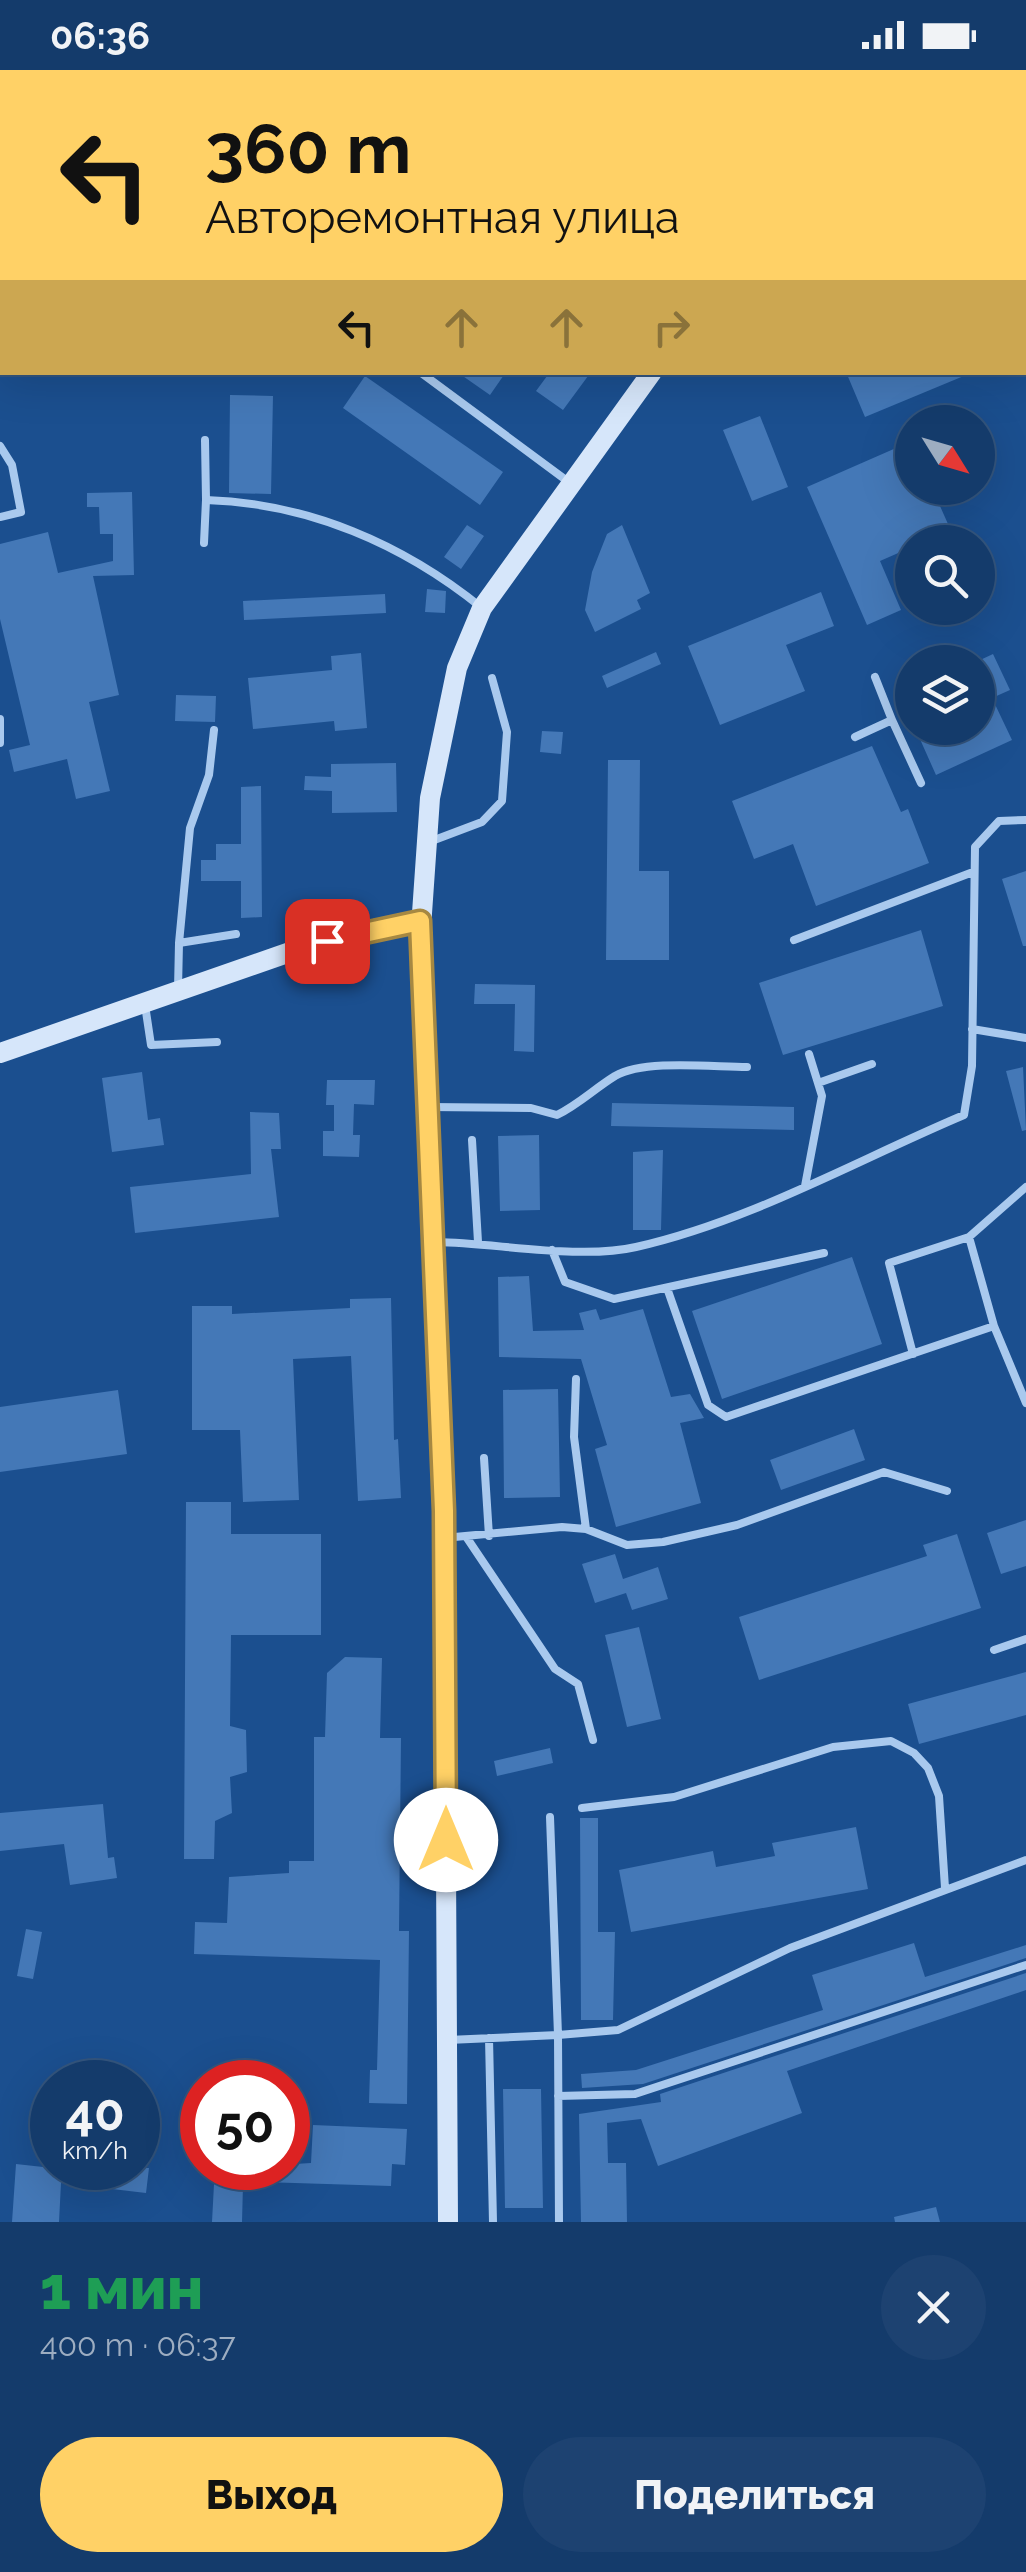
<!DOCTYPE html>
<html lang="ru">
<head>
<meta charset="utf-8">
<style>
  :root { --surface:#143b6b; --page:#1d4271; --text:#f1f3f6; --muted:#9dadc1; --line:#33557e; --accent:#ffd166 }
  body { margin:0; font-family:Raleway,sans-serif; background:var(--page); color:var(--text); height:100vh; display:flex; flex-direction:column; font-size:38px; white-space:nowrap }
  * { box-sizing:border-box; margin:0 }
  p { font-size:32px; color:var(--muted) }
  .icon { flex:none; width:55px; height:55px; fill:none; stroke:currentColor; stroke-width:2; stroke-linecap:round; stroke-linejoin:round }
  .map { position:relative; height:2152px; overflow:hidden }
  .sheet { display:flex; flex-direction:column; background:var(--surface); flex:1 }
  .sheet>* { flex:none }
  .hud { position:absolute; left:0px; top:0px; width:1028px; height:305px; box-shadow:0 10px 40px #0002,0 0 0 2px var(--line); background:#ffd166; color:#111; overflow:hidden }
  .needle { width:65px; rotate:127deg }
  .tools { position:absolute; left:895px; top:335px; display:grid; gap:20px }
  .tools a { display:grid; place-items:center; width:100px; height:100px; border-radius:50%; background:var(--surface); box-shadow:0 10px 40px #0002,0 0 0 2px var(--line); font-size:50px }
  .speed { position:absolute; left:30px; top:1990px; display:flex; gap:20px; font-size:50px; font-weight:700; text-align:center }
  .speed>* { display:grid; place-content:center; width:130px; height:130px; border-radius:50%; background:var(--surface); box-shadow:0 10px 40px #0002,0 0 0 2px var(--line); line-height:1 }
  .speed small { font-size:25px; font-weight:400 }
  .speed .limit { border:15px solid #d22; background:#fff; color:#111 }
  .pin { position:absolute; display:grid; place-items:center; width:85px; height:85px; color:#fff; margin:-42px; border-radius:20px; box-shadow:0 5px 15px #0006 }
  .me { position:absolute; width:110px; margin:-55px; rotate:0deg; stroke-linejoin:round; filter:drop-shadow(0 0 8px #0008) }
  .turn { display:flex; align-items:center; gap:35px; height:210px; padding:0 40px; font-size:45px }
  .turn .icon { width:130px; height:130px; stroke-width:2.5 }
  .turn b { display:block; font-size:70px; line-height:85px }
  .lanes { display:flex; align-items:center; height:95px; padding:0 40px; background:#0003; justify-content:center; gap:50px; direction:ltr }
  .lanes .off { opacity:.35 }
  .round { display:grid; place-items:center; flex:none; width:105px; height:105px; border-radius:52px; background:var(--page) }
  .head { display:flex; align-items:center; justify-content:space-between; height:170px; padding:0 40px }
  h1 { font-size:60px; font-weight:800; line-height:75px; color:#1e9e55 }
  .cta { display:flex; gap:20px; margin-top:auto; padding:20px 40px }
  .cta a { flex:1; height:115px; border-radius:60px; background:var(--accent); color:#111; font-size:40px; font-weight:800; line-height:115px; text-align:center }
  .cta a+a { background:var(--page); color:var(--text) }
  .status { display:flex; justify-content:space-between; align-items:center; height:70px; padding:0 50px; background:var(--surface); direction:ltr }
  .status svg { height:28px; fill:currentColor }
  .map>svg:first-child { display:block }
</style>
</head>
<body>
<div class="status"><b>06:36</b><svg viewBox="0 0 49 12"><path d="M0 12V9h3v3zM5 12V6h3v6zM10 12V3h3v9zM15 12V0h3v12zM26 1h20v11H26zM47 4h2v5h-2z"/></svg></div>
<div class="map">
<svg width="1026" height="2152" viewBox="0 0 1026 2152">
  <rect width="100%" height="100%" fill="#1b4f8f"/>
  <!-- building -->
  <path fill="#4478b7" d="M457,302H506L490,325Z
    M550,302H591L563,340L536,321Z
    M846,302H971V303L865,347Z
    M365,306L503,402L480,435L343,338Z
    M230,325L273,326L271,424L229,423Z
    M760,346L788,417L752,431L723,360Z
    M912,371V418H932L956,472H912V477L880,491L901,540L867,555L807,417Z
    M132,422L134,505L93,506L119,625L89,632L110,721L76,729L67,689L14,702L9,680L30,675L0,549V474L48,462L58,503L113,491V464H100L99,437H87V423Z
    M467,455L484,466L461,499L444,487Z
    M622,455L650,523L637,530L641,539L595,562L585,540L592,502L607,464Z
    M427,519L446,521L445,543L425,542Z
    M821,522L834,556L786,575L805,621L720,655L688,576Z
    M385,524L386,543L244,550L243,531Z
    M656,582L661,594L607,618L602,606Z
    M361,583L367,658L335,661L334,651L253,659L248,608L332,600L331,586Z
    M993,584L1010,620L992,628L1012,670L936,705L915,658H978V591Z
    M176,625L216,626L215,652L175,651Z
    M542,661L563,662L561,684L540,682Z
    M872,676L901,742L908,739L929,793L816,836L793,774L754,789L732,731Z
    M608,690H640L639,801H669V890H606Z
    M396,693L397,742L332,743V721L304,720L305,706L331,707V694Z
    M261,716L262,847L241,848V811H201V790H216V774H241V717Z
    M1026,801V876H1023L1002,809Z
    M921,860L943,936L783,985L759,913Z
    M475,914L535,915L534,982L514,981L515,934H474Z
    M1023,997L1026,1060L1022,1061L1006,1001Z
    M142,1002L148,1050L160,1048L164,1075L112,1082L102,1008Z
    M327,1010H375L374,1035L354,1034L353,1065H360L359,1087L323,1086V1061H334V1035H326Z
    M612,1033L794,1037V1060L611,1056Z
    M250,1042L279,1043L281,1079H271L279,1147L135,1163L130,1117L251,1104Z
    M539,1065L540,1140L500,1141L498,1066Z
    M663,1080L661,1160H633V1082Z
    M852,1187L882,1274L722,1329L692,1241Z
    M529,1206L533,1261L584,1260L579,1243L596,1239L600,1250L643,1239L671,1327L690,1324L704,1348L680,1353L701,1433L616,1457L595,1379L607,1375L581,1289L499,1287L498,1207Z
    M391,1228L394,1370L398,1369L401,1428L358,1431L351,1286L293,1289L299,1430L243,1432L240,1360H192V1236H232V1244L350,1238V1229Z
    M558,1319L560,1427L504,1428L503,1320Z
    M118,1320L127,1384L0,1402V1337Z
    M854,1359L865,1390L781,1420L770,1390Z
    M186,1432H231V1464H321V1565H231L230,1656L246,1660L247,1702L230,1707L232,1743L215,1751L214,1789H184Z
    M1026,1450V1496L1001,1504L987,1463Z
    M957,1464L981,1538L759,1610L739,1547L927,1486L923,1475Z
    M615,1484L623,1509L658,1497L668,1529L632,1540L626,1523L595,1533L582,1494Z
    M639,1557L661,1649L627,1657L605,1565Z
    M345,1587L382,1588L380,1668H401L399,1861H409L407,2034L369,2033L370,2000H377L380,1890L194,1884L195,1852L227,1853L229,1807L289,1803V1791H314V1667H325L327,1603Z
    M1026,1602V1645L919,1674L908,1634Z
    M550,1678L553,1693L497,1706L494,1691Z
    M103,1734L108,1788L114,1787L117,1808L70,1815L64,1774L0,1781V1743Z
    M580,1748H598V1862H615L613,1950H581Z
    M856,1757L868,1819L631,1862L619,1800L713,1781L716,1797L775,1786L772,1773Z
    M26,1859L42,1862L33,1909L17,1906Z
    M914,1873L925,1907L1026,1875V1888L643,2014L582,2018L581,2004L636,2000L823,1940L812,1905Z
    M1026,1903V1920L787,2001L802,2043L658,2096L641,2049L607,2053L608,2093H626L627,2152H581L579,2044L661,2032L660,2024Z
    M503,2019H541L543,2138H505Z
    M313,2055L407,2059L405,2095L392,2094L391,2116L231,2111L232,2098L311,2093Z
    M16,2094L52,2098H149L146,2123L61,2113L59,2152H12Z
    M214,2114L243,2115L242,2152H212Z
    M936,2137L940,2152H895L894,2147Z"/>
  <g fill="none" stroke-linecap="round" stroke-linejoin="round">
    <!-- lane -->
    <path stroke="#a9c9ee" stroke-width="8" d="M420,302L570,413
      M205,370L206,430C308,433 403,474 482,538
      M0,376L12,395L21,442L0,447
      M204,473L206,430
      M875,607L892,650
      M0,649V673
      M855,667L892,650L921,713
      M429,772L482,752L502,731L507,662L492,608
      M794,870L973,802
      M179,873L190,758L209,705L214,660
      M178,919L179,873L236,864
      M145,935L151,975L217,972
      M972,959L1026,968
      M818,1013L872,994
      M428,1037L531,1038L557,1045C579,1034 594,1019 615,1006C645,989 712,997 747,997
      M472,1070L478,1172
      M805,1116L822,1026L809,984
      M437,1172C496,1173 580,1190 636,1177C751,1151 857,1090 964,1045L972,996L975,777L999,751L1026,750
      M552,1180L565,1212L614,1229L824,1183
      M667,1218L708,1335L726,1347L994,1256L1026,1333
      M994,1256L969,1167L1026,1117
      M913,1284L889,1193L969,1167
      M576,1309L574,1367L586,1459
      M484,1388L489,1466
      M444,1468L562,1457L586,1459L627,1475L663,1472L737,1455L884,1402L947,1421
      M467,1468L555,1599L578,1614L593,1670
      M994,1580L1026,1569
      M582,1738L674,1727L833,1677L891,1671L914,1683L928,1698L939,1726L945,1818
      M489,1968L493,2152
      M448,1970L558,1965L550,1747
      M558,2026L635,2024L1026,1895
      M559,2152L558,1965L618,1960L790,1878L1026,1790"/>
    <!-- secondary -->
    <path stroke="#d6e6fa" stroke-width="20" d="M878,2L880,0
      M0,983L293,881L361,861L420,851
      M448,2152L444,1441L420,872L430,728L457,598L482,538L652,302"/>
  </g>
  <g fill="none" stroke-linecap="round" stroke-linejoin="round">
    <!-- route casing -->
    <g stroke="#a68842" stroke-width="25">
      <path id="route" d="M327,871L420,851L444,1441L446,1770"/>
    </g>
    <!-- route -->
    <use href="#route" stroke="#ffd166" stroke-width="18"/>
  </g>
</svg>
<div class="tools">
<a><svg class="needle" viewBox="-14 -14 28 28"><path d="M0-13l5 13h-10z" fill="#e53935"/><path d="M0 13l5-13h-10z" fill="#9dadc1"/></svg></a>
<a><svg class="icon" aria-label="search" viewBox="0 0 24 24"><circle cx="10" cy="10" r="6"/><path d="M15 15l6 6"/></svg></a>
<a><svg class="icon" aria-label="layers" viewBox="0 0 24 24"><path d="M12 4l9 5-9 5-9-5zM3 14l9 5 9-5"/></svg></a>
</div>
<div class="speed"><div>40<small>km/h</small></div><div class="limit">50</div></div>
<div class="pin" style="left:327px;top:871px;background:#d93025"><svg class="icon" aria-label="arrive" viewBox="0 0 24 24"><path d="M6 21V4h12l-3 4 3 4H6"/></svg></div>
<svg class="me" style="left:446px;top:1770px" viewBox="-20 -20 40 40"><circle r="19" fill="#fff"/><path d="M0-13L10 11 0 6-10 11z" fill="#ffd166"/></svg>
<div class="hud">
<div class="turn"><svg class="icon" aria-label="left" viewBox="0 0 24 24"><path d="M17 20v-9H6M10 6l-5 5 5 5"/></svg><div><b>360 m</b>Авторемонтная улица</div></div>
<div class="lanes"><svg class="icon" aria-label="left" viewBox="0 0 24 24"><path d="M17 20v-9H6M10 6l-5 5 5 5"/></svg><svg class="icon off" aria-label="ahead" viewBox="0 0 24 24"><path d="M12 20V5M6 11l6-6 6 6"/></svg><svg class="icon off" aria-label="ahead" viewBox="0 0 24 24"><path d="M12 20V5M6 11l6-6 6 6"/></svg><svg class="icon off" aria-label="right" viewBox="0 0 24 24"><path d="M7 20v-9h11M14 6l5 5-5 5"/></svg></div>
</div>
</div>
<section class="sheet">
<div class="head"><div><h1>1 мин</h1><p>400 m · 06:37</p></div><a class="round"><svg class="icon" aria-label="close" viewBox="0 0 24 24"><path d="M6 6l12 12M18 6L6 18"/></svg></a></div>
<div class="cta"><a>Выход</a><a>Поделиться</a></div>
</section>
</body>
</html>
